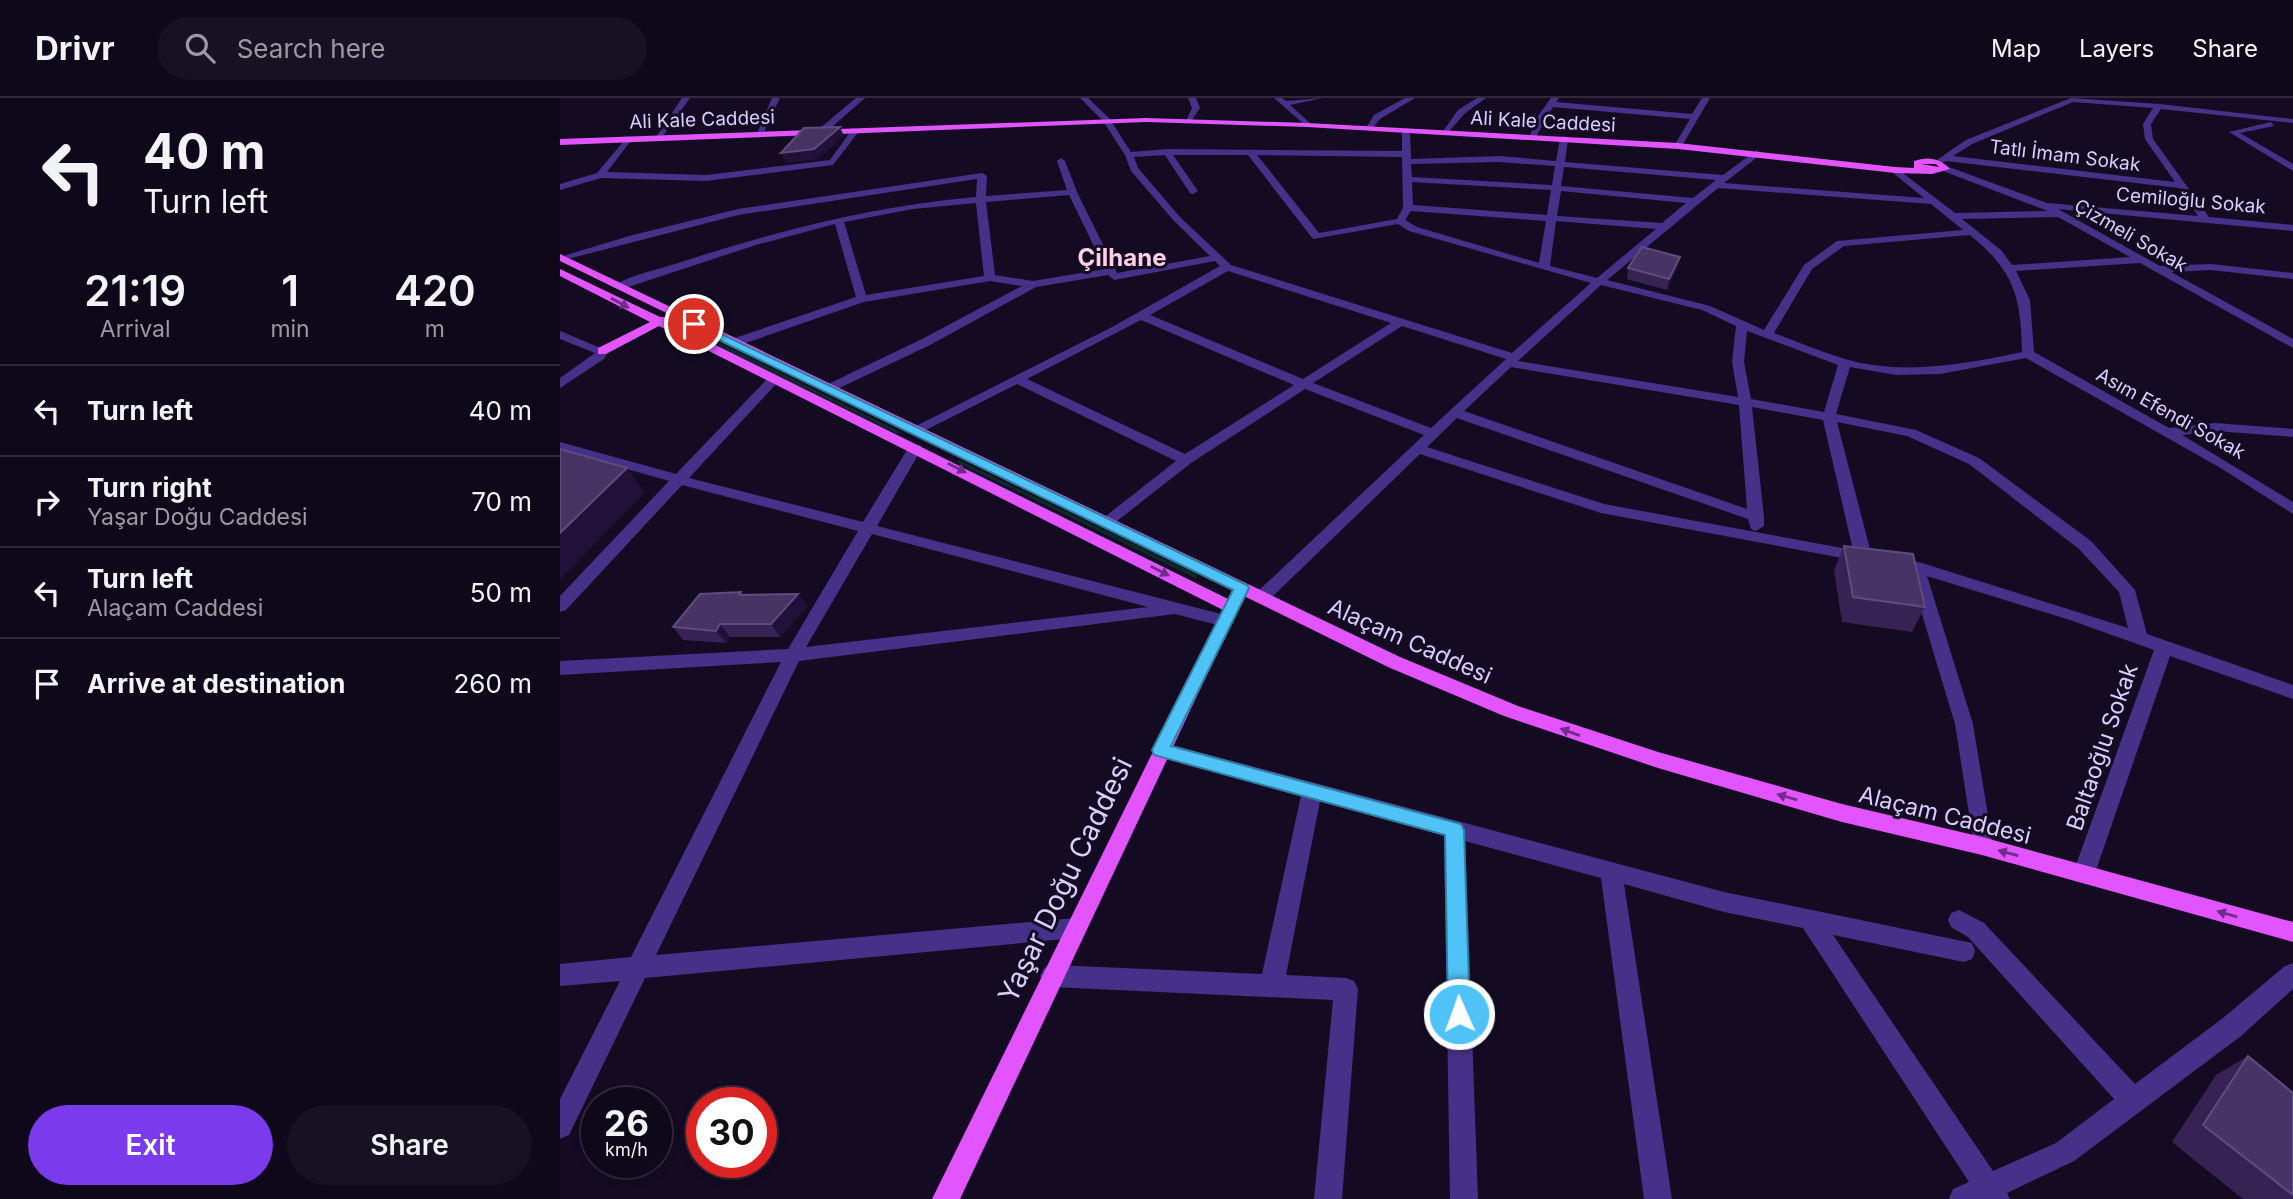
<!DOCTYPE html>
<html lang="en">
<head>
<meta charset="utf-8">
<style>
  :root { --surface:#0f081a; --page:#181123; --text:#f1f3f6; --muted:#9b9aa2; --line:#2f2939; --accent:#7c3aed }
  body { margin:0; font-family:Inter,sans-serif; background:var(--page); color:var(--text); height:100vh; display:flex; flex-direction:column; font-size:26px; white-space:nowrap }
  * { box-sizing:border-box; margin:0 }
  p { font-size:23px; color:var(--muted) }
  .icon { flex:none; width:38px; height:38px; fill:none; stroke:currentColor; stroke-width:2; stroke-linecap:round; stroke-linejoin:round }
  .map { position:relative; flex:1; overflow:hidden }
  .details { display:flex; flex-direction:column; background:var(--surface); width:560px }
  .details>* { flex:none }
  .hud { background:#0f081a; color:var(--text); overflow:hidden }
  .speed { position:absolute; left:21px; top:989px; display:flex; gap:14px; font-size:35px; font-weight:700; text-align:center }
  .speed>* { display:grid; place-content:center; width:91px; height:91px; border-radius:50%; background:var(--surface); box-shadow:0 4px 10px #0003,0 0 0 2px var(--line); line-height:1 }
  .speed small { font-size:18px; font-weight:400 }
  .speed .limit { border:10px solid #d22; background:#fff; color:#111 }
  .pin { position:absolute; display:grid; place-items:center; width:60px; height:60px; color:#fff; margin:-30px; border:4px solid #fff; border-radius:50%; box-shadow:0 2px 7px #0007 }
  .me { position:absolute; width:77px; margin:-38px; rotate:358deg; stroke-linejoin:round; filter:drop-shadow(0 0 5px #0008) }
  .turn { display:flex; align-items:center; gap:24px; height:147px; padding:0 28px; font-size:32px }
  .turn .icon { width:91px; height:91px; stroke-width:2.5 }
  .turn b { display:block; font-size:49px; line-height:60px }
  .eta { display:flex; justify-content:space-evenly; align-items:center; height:119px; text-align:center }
  .eta b { font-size:42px; font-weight:600; line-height:49px }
  .button { display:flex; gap:14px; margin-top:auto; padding:14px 28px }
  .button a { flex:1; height:80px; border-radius:42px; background:var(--accent); color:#fff; font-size:28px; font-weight:600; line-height:80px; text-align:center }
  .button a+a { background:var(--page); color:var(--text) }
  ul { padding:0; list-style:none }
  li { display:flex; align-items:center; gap:21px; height:91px; padding:0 28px; border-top:2px solid var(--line) }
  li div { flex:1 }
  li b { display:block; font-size:26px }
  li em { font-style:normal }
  header { display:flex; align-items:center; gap:42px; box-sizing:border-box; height:98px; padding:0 35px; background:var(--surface); border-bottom:2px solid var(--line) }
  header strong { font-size:33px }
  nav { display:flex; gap:38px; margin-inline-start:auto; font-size:24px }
  .search { width:490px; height:63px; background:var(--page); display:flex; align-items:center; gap:18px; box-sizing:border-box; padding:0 24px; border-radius:38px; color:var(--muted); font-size:26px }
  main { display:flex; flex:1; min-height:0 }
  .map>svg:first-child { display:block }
</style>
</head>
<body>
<header>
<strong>Drivr</strong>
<div class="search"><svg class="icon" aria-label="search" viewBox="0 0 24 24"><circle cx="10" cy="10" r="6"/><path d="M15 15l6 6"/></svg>Search here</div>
<nav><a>Map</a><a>Layers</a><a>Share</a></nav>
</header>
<main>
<section class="details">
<div class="hud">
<div class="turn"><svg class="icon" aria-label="left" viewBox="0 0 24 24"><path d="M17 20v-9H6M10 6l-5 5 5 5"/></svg><div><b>40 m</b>Turn left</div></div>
</div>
<div class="eta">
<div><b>21:19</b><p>Arrival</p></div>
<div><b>1</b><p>min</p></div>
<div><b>420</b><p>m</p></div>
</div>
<ul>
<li><svg class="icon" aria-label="left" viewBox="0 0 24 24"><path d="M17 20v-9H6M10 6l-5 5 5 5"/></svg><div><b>Turn left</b></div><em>40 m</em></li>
<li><svg class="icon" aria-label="right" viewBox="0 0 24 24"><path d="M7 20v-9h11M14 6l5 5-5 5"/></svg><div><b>Turn right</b><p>Yaşar Doğu Caddesi</p></div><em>70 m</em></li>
<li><svg class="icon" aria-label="left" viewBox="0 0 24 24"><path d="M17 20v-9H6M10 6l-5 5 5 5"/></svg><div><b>Turn left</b><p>Alaçam Caddesi</p></div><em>50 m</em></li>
<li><svg class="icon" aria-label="arrive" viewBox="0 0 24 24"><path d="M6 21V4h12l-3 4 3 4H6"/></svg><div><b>Arrive at destination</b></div><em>260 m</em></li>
</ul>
<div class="button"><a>Exit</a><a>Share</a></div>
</section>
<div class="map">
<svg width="1733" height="1101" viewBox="0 0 1733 1101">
  <rect width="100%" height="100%" fill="#140b23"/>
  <!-- green -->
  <path fill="#0d282d" d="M126,228L341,334L337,336L121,230Z
    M399,362L638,477L635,480L396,364Z"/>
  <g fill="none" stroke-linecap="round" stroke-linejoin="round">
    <!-- minor -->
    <path fill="#453187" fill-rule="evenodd" d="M122,0H130L100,42H94Z
      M212,0H220L203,36L196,38Z
      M296,0H305L265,35H259V31Z
      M520,0H528L549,20L571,54L607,51L842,53V32L846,30L850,32L851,61L939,58L996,63L1000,41L1004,38L1008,41L1005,64L1163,77L1197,52L1200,57L1164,85L1364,100L1332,74V70L1335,69L1395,115L1488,113L1383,73V69L1386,68L1487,105L1638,118L1619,90L1386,63L1378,67L1374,64L1406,42L1511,0L1599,6L1733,21V25L1601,11L1591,26L1593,41L1649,119L1733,127V133L1498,111L1600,168L1651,166L1733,175V181L1651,172L1611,174L1733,241V250L1580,165L1456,173L1470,202L1474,254L1609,330L1655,325L1733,331V339L1655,333L1622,337L1733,404V416L1659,369L1466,260L1380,276L1336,277L1290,269L1276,316L1356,332L1419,360L1531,443L1575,492L1587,536L1733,587V601L1610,558L1535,775L1532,782L1524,785L1516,782L1513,775L1594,552L1510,522L1367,478L1413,626L1433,748L1429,754L1422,757L1415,754L1395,626L1349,473L1329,469L1327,465L1329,461L1335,460L1362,465L1568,530L1559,494L1519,451L1409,366L1347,338L1277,324L1312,459L1304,464L1041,415L860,356L707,504H695L693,500L695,496L864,337L745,291L631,365L552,427H542L539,424L542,421L616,363L457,286L360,335L355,336L348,332L554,228L660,168L655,163L554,182L548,177L476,189L370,247L269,295L264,294V288L362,241L462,188L430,183L304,204L177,248H169V242L296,199L275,126L196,147L62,191L52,189C68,177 98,172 118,165C216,133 314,108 416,99L417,81L178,117L0,163V159L69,138L178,111L422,75L427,78L426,98L507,92L497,63L501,60L505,63L517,94L557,175L650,158L614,123L571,73L565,57L543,23ZM1513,4L1593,10L1583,26L1585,41L1615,84L1393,58L1412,46ZM605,57L630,95L633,96L638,93L613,57H688L753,141L838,126L849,133L1031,185L952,255L671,167L620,119L578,70L574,59ZM697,57L842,59L843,110L837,121L759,135ZM939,64L995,68L992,87L852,79L851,66ZM1004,69L1156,82L1133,100L1001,88ZM852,84L991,92L987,117L853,107ZM1158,90L1371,106L1403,132L1277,143L1244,167L1204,232L1150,208L1047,182ZM1001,93L1126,105L1102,125L997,118ZM509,97L545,171L473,183L435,177L426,104ZM416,105L424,178L306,197L284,124L353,111ZM851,113L986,123L979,165L857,129L845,122ZM1498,119L1570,159L1452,167L1441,152L1402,121ZM996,123L1096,131L1037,180L990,168ZM1410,137C1454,173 1461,198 1462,254C1405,266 1343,278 1285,261C1261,254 1238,244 1214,235L1252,171L1284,148ZM668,173L831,225L743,281L590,217ZM1041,187L1142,212L1176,228L1172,264L1178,299L958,263ZM581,222L734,287L625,356L467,281ZM842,228L946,261L871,330L753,285ZM1187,233L1278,267L1264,314L1191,301L1184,264ZM951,269L1179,307L1187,411L904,313ZM1192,309L1263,322L1293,452L1044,406L867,349L897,320L1188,421L1191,431L1196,433L1204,428V419Z
      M628,0H636L640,10L630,25L626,23L632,10Z
      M714,0H722L726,3L763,0L730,7L750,25L747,29Z
      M845,0H855L820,21L811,32H805L814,17Z
      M917,0H926L904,16L887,36H881L898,12Z
      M991,0H999L996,4L1132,16L1142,0H1150L1122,48L1118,51L1114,48L1130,21L993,9L974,42H968L978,18Z
      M1711,24L1714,28L1680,35L1733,66V73L1669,34Z
      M293,30L300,32L273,67L146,83L41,80L0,92V86L37,75L68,38L72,41L47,74L146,77L270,62Z
      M0,233L48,253L44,261L0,290V280L35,255L0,241Z
      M214,277L218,278V284L129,380L303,424L350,347H360L362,350L317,428L665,517L674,523L665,529L615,516L239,563L96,857L516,820L524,823L527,830L524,837L516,840L85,880L9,1037L0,1041V1001L60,883L0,888V866L71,859L221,564L0,577V563L228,551L298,433L122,387L6,512L0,514V498L109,383L0,352V344L116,376L210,278ZM312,436L588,509L246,549Z
      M601,644L1164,794L1412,845L1415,853L1412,861L1404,864L1273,837L1433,1073L1496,1045L1554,1001L1408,839L1391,829L1388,822L1391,815L1399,812L1424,825L1575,986L1663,920L1725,868L1733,865V891L1681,938L1514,1063L1447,1095L1450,1101H1389L1393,1091L1409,1084L1243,830L1164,814L1064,786L1112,1101H1084L1041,780L905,743L918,1101H890L884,737L760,703L726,877L786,880L794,883L798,891L782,1101H754L773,902L492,889L484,886L480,878L484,870L492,867L702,876L741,698L594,657L591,652L594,647Z"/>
    <!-- major -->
    <path fill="#e154ff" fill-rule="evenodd" d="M586,20L747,25L1118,45L1335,69L1354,70V63C1368,58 1380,60 1390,71L1372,76L1335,75L1118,51L747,29L586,24L0,47V41ZM1361,66H1376L1379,69Z
      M0,156L840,559L958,608L1098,654L1282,706L1422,739L1733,824V844L1422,757L1282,724L1098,670L944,618L828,569L684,498L400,1101H372L663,512L99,228L46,256H38V250L90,224L0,178V171L100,219H109V224L668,501L671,496L677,494L0,163Z"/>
  </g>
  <!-- wall -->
  <path fill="#362253" d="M1120,159L1117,170L1107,192L1067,181L1068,170Z
    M1284,448L1365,509L1352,534L1282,524L1274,472Z
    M181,494L183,496H238L247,509L220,539H170L166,545L123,542L113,529Z
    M1688,958L1733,995V1101H1683L1612,1044L1656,977Z"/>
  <!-- shaded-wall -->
  <path fill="#211138" d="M280,29L284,38L258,61L226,65L221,55Z
    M1120,159L1117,170L1107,192L1109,181Z
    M67,370L85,394L0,482V435Z
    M238,496L247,509L220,539L211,526Z
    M160,526L170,539L166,545L156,533Z"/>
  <!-- building -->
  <path fill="#473465" stroke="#5f4c7e" stroke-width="2" d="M280,29L254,51L221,55L244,30Z
    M1082,149L1120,159L1109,181L1068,170Z
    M0,351L67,370L0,435Z
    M1284,448L1353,456L1365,509L1293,499Z
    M181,494L179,497L238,496L211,526H160L156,533L113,529L140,496Z
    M1688,958L1733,995V1097L1643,1027Z"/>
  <!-- one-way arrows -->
  <defs><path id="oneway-solid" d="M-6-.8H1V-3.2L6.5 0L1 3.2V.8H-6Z" transform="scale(1.75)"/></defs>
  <g fill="#702c86">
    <use href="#oneway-solid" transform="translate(60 205) rotate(28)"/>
    <use href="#oneway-solid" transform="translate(397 370) rotate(27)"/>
    <use href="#oneway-solid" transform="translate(600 473) rotate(27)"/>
    <use href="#oneway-solid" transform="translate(1010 634) rotate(-160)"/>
    <use href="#oneway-solid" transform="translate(1227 699) rotate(-164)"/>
    <use href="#oneway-solid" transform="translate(1448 755) rotate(-165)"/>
    <use href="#oneway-solid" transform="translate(1667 816) rotate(-164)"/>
  </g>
  <!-- route -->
  <path fill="#4fc3f7" stroke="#337fa1" stroke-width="2" d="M134,223L687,487L689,490L611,648L901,726L904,732L910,916L907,924L899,927L891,924L888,916L885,737L594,657L592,652L673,492L130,228V224Z"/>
  <g text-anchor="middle" stroke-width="6" stroke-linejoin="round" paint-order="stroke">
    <!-- far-street labels -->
    <g font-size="19" fill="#dccdff" stroke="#140b23">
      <text transform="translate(142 21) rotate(-2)" y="7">Ali Kale Caddesi</text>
      <text transform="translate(983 23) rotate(3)" y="7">Ali Kale Caddesi</text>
      <text transform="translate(1505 57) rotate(7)" y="7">Tatlı İmam Sokak</text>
      <text transform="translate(1631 102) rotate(5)" y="7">Cemiloğlu Sokak</text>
      <text transform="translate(1571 137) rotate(30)" y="7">Çizmeli Sokak</text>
      <text transform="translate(1611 315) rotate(29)" y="7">Asım Efendi Sokak</text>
    </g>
    <!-- street labels -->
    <g font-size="23" fill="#dccdff" stroke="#140b23">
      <text transform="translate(850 543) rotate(24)" y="8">Alaçam Caddesi</text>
      <text transform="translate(1542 649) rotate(-71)" y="8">Baltaoğlu Sokak</text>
      <text transform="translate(1385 717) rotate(14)" y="8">Alaçam Caddesi</text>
    </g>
    <!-- far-district labels -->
    <g font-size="24" font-weight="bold" fill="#ffcfe4" stroke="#140b23">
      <text x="562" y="168">Çilhane</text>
    </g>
    <!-- near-street labels -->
    <g font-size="28" fill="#dccdff" stroke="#140b23">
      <text transform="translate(505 782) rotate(-64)" y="10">Yaşar Doğu Caddesi</text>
    </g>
  </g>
</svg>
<div class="speed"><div>26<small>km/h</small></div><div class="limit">30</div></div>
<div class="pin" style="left:134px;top:226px;background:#d93025"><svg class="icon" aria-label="arrive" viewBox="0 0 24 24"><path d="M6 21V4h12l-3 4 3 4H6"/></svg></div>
<svg class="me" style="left:899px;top:916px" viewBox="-20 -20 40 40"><circle r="17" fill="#4fc3f7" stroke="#fff" stroke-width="3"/><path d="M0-11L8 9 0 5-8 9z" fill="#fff"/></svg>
</div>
</main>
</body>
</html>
